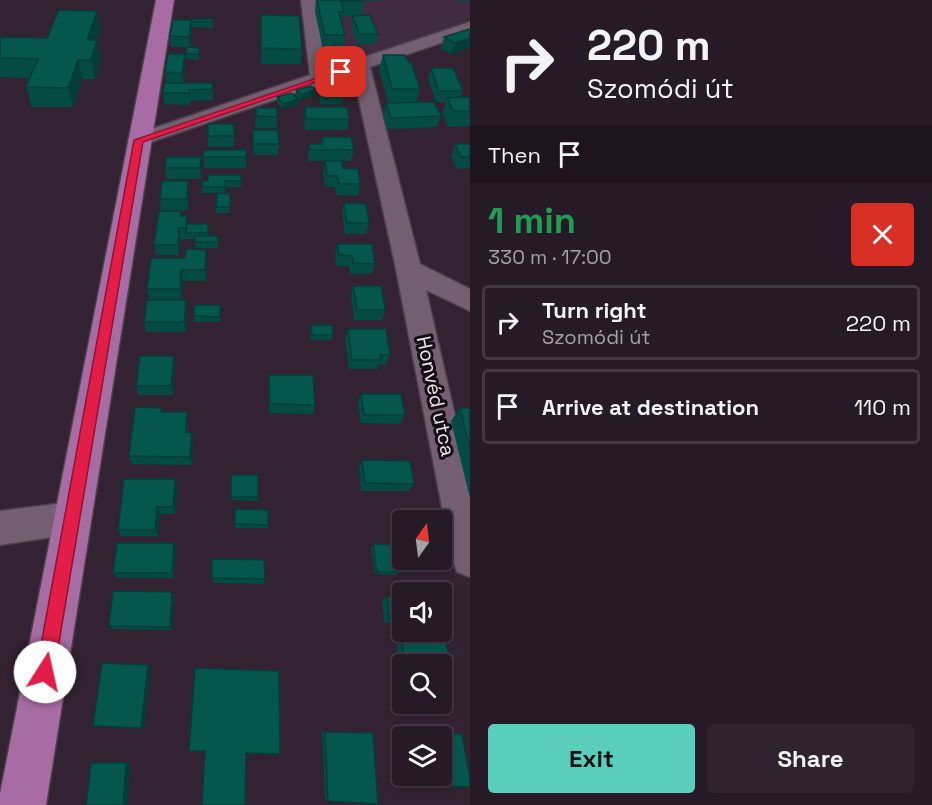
<!DOCTYPE html>
<html lang="en">
<head>
<meta charset="utf-8">
<style>
  :root { --surface:#261a26; --page:#2e232e; --text:#f1f3f6; --muted:#a4a1a7; --line:#423843; --accent:#5acebd }
  body { margin:0; font-family:"Space Grotesk",sans-serif; background:var(--page); color:var(--text); height:100vh; display:flex; flex-direction:column; font-size:22px; white-space:nowrap }
  * { box-sizing:border-box; margin:0 }
  p { font-size:20px; color:var(--muted) }
  .icon { flex:none; width:33px; height:33px; fill:none; stroke:currentColor; stroke-width:2; stroke-linecap:round; stroke-linejoin:round }
  .map { position:relative; flex:1; overflow:hidden }
  .sheet { display:flex; flex-direction:column; background:var(--surface); width:462px }
  .sheet>* { flex:none }
  .guide { background:#261a26; color:var(--text); overflow:hidden }
  .needle { width:39px; rotate:14deg }
  .fabs { position:absolute; left:392px; top:510px; display:grid; gap:12px }
  .fabs a { display:grid; place-items:center; width:60px; height:60px; border-radius:6px; background:var(--surface); box-shadow:0 3px 9px #0003,0 0 0 2px var(--line); font-size:30px }
  .pin { position:absolute; display:grid; place-items:center; width:51px; height:51px; color:#fff; margin:-26px; border-radius:12px; box-shadow:0 3px 9px #0006 }
  .me { position:absolute; width:66px; margin:-33px; rotate:10deg; stroke-linejoin:round; filter:drop-shadow(0 0 4px #0008) }
  .turn { display:flex; align-items:center; gap:21px; height:126px; padding:0 18px; font-size:27px }
  .turn .icon { width:78px; height:78px; stroke-width:2.5 }
  .turn b { display:block; font-size:42px; line-height:51px }
  .then { display:flex; align-items:center; height:57px; padding:0 18px; background:#0003; gap:12px; font-size:22px }
  .round { display:grid; place-items:center; flex:none; width:63px; height:63px; border-radius:6px; background:var(--page) }
  .overview { display:flex; align-items:center; justify-content:space-between; height:102px; padding:0 18px }
  h1 { font-size:36px; font-weight:700; line-height:45px; color:#1e9e55 }
  .action { display:flex; gap:12px; margin-top:auto; padding:12px 18px }
  .action a { flex:1; height:69px; border-radius:6px; background:var(--accent); color:#111; font-size:24px; font-weight:700; line-height:69px; text-align:center }
  .action a+a { background:var(--page); color:var(--text) }
  ul { padding:0; list-style:none }
  li { display:flex; align-items:center; gap:18px; height:75px; margin:0 12px 9px; padding:0 6px; border:3px solid var(--line); border-radius:6px }
  li div { flex:1 }
  li b { display:block; font-size:22px }
  li em { font-style:normal }
  main { display:flex; flex:1; min-height:0 }
  .map>svg:first-child { display:block }
</style>
</head>
<body>
<main>
<div class="map">
<svg width="470" height="805" viewBox="0 0 470 805">
  <rect width="100%" height="100%" fill="#332232"/>
  <!-- built -->
  <path fill="#412b40" d="M311,0H470V27L322,72Z"/>
  <g fill="none" stroke-linecap="round" stroke-linejoin="round">
    <!-- minor casing -->
    <g stroke="#4d3f4c" stroke-width="3">
      <path id="minor" d="M301,0H317L328,69L470,22V33L370,67L420,264L470,289V311L426,290L470,481V577L457,572L452,559L396,269L353,73L145,144L138,146L131,144L128,140L131,136L310,75Z
        M72,502L84,506L89,518L84,530L72,534L0,545V511Z"/>
    </g>
    <!-- major casing -->
    <g stroke="#4d3f4c" stroke-width="3">
      <path id="major" d="M156,0H174L46,805H0V794Z"/>
    </g>
    <!-- minor -->
    <use href="#minor" fill="#735f71" fill-rule="evenodd"/>
    <!-- major -->
    <use href="#major" fill="#a86ca5" fill-rule="evenodd"/>
  </g>
  <!-- wall -->
  <path fill="#044b43" d="M316,0H364L362,16H343L342,22L345,35L343,50H323L315,11Z
    M368,0H388L369,1Z
    M457,0H470V1L458,2Z
    M97,11L101,30L97,40L101,59L95,79H83L73,107H32L26,87L30,78L0,77V37L47,38Z
    M261,15L302,49L301,64H261Z
    M352,16L378,34L376,44L358,45L351,27Z
    M173,20L213,22V28L192,27L190,47H171L170,36Z
    M470,30V48L451,54L441,48L444,37Z
    M199,48V60L187,59L186,54Z
    M185,54V65L183,83H213V100L190,101L189,105L164,104L163,93L166,83L165,72Z
    M383,55L408,62L420,89L416,102L441,116L437,127L388,129L383,114L386,103H388L379,70Z
    M431,68L463,91L460,97H470V126L448,127L442,113L446,102H436L428,79Z
    M320,83L344,93L342,104H320L319,94Z
    M296,90H315V96L300,100L296,96Z
    M277,97L298,99V105L284,109L277,103Z
    M305,107L349,119L347,130H305L304,118Z
    M256,108L277,117V128H255Z
    M234,124V147H208V136Z
    M253,130L279,144L278,155H253Z
    M322,137L354,150L351,161H342L343,168L360,184L358,196L336,195L335,187H325L323,172L325,161H308V156L309,144H321Z
    M455,144H470V168L457,169L451,156Z
    M246,150V168H204L203,157Z
    M201,157V179H166L165,168Z
    M241,175V187H226L225,193H202V187L208,181Z
    M189,192L188,210H161L160,199Z
    M230,194V213H216V207Z
    M344,203L369,223L366,234H345L342,214Z
    M181,216H187L188,224H208V236H218V248H195V239H180L179,255H156L154,245Z
    M337,244L375,264L372,274H350L349,266H336L335,255Z
    M151,258L207,260L206,281H183L181,299H149L147,289Z
    M353,286L385,310L382,320H354L351,296Z
    M186,300L187,310L186,332H146L144,322Z
    M220,305V322H194V316Z
    M311,325L333,335L332,340H311L310,330Z
    M348,329L390,355L386,365L379,364L377,369H349L345,339Z
    M175,366L173,395H138L136,386Z
    M269,375L315,405L313,414L269,413L268,384Z
    M361,394L405,415L400,424L361,423L358,403Z
    M162,408V412L188,420V432L193,441L192,465L132,464L129,456Z
    M460,408H470V498L451,421Z
    M362,460L414,484L409,491H361L359,468Z
    M231,475L258,497V501L231,500Z
    M175,479L177,487L175,514H160L158,536H121L118,530Z
    M235,509L268,525V528H235Z
    M397,536L429,565L423,571L399,570V572L396,575L375,574L371,548L373,544L392,545V542Z
    M174,543L176,549L174,578H117L113,573Z
    M212,578L265,579L264,584L213,583Z
    M172,592L174,596L172,630L113,629L109,626Z
    M387,596H402V623L384,622L382,600Z
    M400,627H402V632H441V629H444L452,676L444,678H441V664H402V676H400L395,631Z
    M322,732H325L328,801L325,799Z
    M395,732L462,734L442,786L434,784L433,776H441V736H402V768L399,767Z
    M96,762H130L127,805L91,763Z"/>
  <!-- shaded-wall -->
  <path fill="#043d37" d="M97,11L101,30L91,59L87,40Z
    M191,20L192,31L190,47L189,37Z
    M470,38V48L451,54L455,43Z
    M97,40L101,59L95,79L91,60Z
    M185,54V65L183,84L182,73Z
    M78,60L83,79L73,107L68,88Z
    M315,90V96L300,100L301,95Z
    M298,99V105L284,109V104Z
    M201,157L202,168L201,179L200,168Z
    M188,181L189,192L188,210L187,199Z
    M179,228L180,239L179,255L178,245Z
    M206,250L207,260L206,281L205,270Z
    M181,270L183,281L181,299L180,289Z
    M186,300L187,310L186,332L184,322Z
    M174,356L175,366L173,395L171,386Z
    M187,412L188,420L187,441L186,432Z
    M192,433L193,441L192,465L190,457Z
    M175,479L177,487L175,514L173,507Z
    M157,507L160,514L158,536L155,530Z
    M174,543L176,549L174,578L172,573Z
    M172,592L174,596L172,630L170,627Z
    M148,665L151,668L144,728H141Z
    M130,762L127,805H123L126,763Z"/>
  <!-- building -->
  <path fill="#05574e" stroke="#043d37" stroke-width="1.5" d="M317,0H364L365,1H341L344,12H339L345,35H325Z
    M59,10L97,11L87,40H97L91,60H78L68,88L26,87L38,59L0,58V37L47,38Z
    M261,15L299,16L302,49L261,48Z
    M370,15L378,34H360L352,16Z
    M191,19H213V22H191Z
    M173,20H191L189,37L170,36Z
    M469,29L470,30V38L455,43L444,37Z
    M187,47L199,48V54H186Z
    M168,54H185L182,73L165,72Z
    M383,55H405L408,62H411L420,89H392Z
    M431,68H453L463,91H439Z
    M164,83H213L212,89L189,90V93H163Z
    M320,83H342L344,93H321Z
    M311,86L315,90L301,95L296,90Z
    M291,93L298,99L284,104L277,97Z
    M470,97V111H453L447,98Z
    M434,102L441,116L391,118L386,103Z
    M305,107H347L349,119H306Z
    M256,108H277V117L256,116Z
    M208,124H234V136H208Z
    M253,130H278L279,144H253Z
    M322,137H351L354,150H310L309,144H323Z
    M455,144H470V157H461Z
    M204,150H246V157H203Z
    M166,157H201L200,168H165Z
    M325,161H342L343,168L358,169L360,184H339L337,176H327Z
    M208,175H241V181H225V187H202V181H208Z
    M162,181H188L187,199H160Z
    M217,193L230,194V207H216Z
    M344,203L366,204L369,223H347Z
    M159,211H181L180,216H187L186,228H179L178,245H154Z
    M187,224H208V233H186Z
    M195,236H218V242H195Z
    M337,244H372L375,264L353,263L352,256L339,255Z
    M186,249L206,250L205,270H181L180,289H147L151,258H185Z
    M353,286H381L385,310H357Z
    M147,300H186L184,322H144Z
    M194,305H220V317L194,316Z
    M311,325H332L333,335H312Z
    M348,329H386L390,355H380L381,360H352Z
    M140,356H174L171,386H136Z
    M269,375H313L315,405L270,404Z
    M361,394H401L405,415H364Z
    M135,407L162,408L161,412H187L186,432L192,433L190,457L129,456Z
    M460,408H470V449Z
    M362,460L410,461L414,484L365,483Z
    M231,475H258V497H231Z
    M124,479H175L173,507H157L155,530H118Z
    M235,509L268,510V525L235,524Z
    M397,536H402V560H428L429,565H401Z
    M117,543H174L172,573H113Z
    M373,544L395,545L399,572H377Z
    M212,559L264,560L265,579L212,578Z
    M113,591L172,592L170,627L109,626Z
    M387,596H402V619L389,618Z
    M400,627H402V632H441V629H444L452,676L441,675V664H405Z
    M102,663L148,665L141,728L93,726Z
    M195,668L279,671L280,754L246,753L245,805H202L205,751H189Z
    M325,732L373,733L378,804L328,801Z
    M401,732L462,734L470,780V787L442,786L440,776L441,736H402V742Z
    M91,763H126L123,805H86Z"/>
  <!-- route -->
  <path fill="#e11d48" stroke="#92132f" stroke-width="1.5" d="M338,71L345,72L143,142L54,672L51,679L45,681L39,679L36,672L134,140Z"/>
  <g text-anchor="middle" stroke-width="6" stroke-linejoin="round" paint-order="stroke">
    <!-- street labels -->
    <g font-size="20" fill="#f0e5ef" stroke="#160e15">
      <text transform="translate(436 396) rotate(78)" y="7">Honvéd utca</text>
    </g>
  </g>
</svg>
<div class="fabs">
<a><svg class="needle" viewBox="-14 -14 28 28"><path d="M0-13l5 13h-10z" fill="#e53935"/><path d="M0 13l5-13h-10z" fill="#a4a1a7"/></svg></a>
<a><svg class="icon" aria-label="sound" viewBox="0 0 24 24"><path d="M4 9h4l5-4v14l-5-4H4zM17 9q2 3 0 6"/></svg></a>
<a><svg class="icon" aria-label="search" viewBox="0 0 24 24"><circle cx="10" cy="10" r="6"/><path d="M15 15l6 6"/></svg></a>
<a><svg class="icon" aria-label="layers" viewBox="0 0 24 24"><path d="M12 4l9 5-9 5-9-5zM3 14l9 5 9-5"/></svg></a>
</div>
<div class="pin" style="left:341px;top:72px;background:#d93025"><svg class="icon" aria-label="arrive" viewBox="0 0 24 24"><path d="M6 21V4h12l-3 4 3 4H6"/></svg></div>
<svg class="me" style="left:45px;top:672px" viewBox="-20 -20 40 40"><circle r="19" fill="#fff"/><path d="M0-13L10 11 0 6-10 11z" fill="#e11d48"/></svg>
</div>
<section class="sheet">
<div class="guide">
<div class="turn"><svg class="icon" aria-label="right" viewBox="0 0 24 24"><path d="M7 20v-9h11M14 6l5 5-5 5"/></svg><div><b>220 m</b>Szomódi út</div></div>
<div class="then">Then<svg class="icon" aria-label="arrive" viewBox="0 0 24 24"><path d="M6 21V4h12l-3 4 3 4H6"/></svg></div>
</div>
<div class="overview"><div><h1>1 min</h1><p>330 m · 17:00</p></div><a class="round" style="background:#d93025;color:#fff"><svg class="icon" aria-label="close" viewBox="0 0 24 24"><path d="M6 6l12 12M18 6L6 18"/></svg></a></div>
<ul>
<li><svg class="icon" aria-label="right" viewBox="0 0 24 24"><path d="M7 20v-9h11M14 6l5 5-5 5"/></svg><div><b>Turn right</b><p>Szomódi út</p></div><em>220 m</em></li>
<li><svg class="icon" aria-label="arrive" viewBox="0 0 24 24"><path d="M6 21V4h12l-3 4 3 4H6"/></svg><div><b>Arrive at destination</b></div><em>110 m</em></li>
</ul>
<div class="action"><a>Exit</a><a>Share</a></div>
</section>
</main>
</body>
</html>
